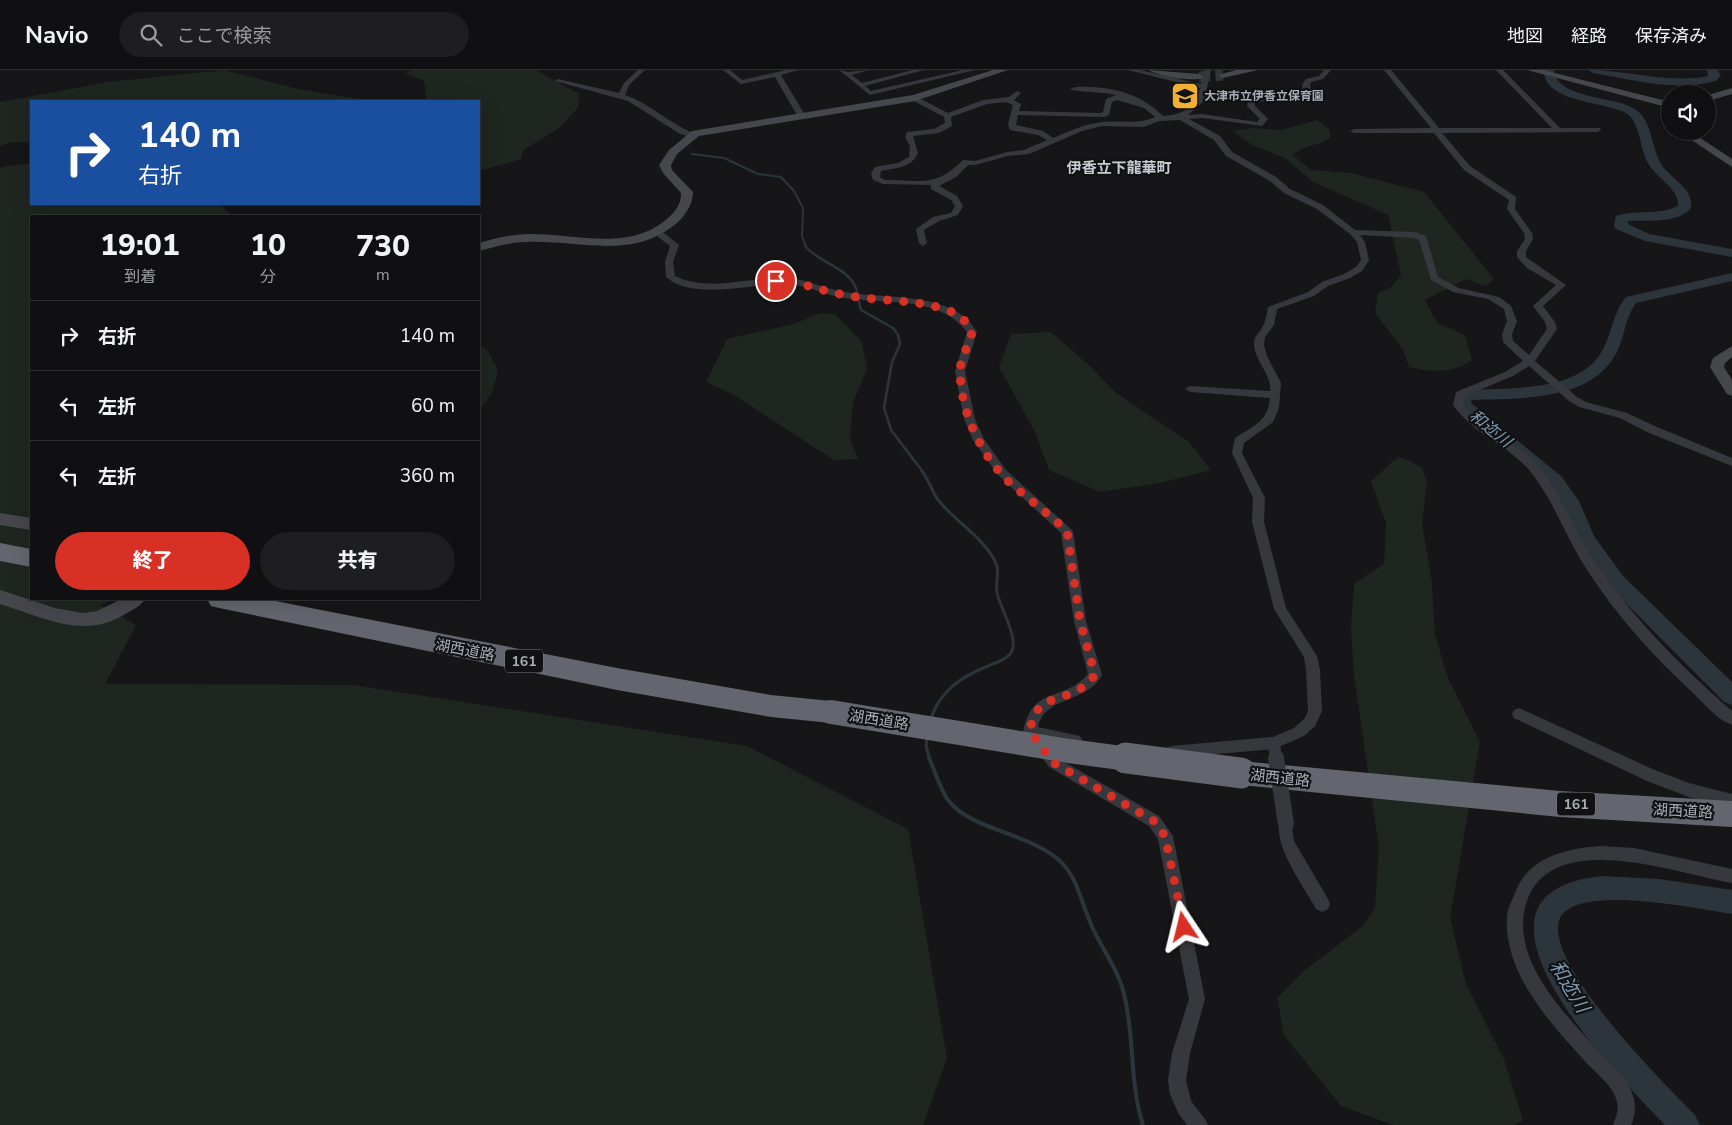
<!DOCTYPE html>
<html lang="ja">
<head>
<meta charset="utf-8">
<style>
  :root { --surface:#101012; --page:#1e1e20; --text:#f1f3f6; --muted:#9c9d9f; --line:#303032; --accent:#d93025 }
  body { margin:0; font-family:"Nunito Sans","Noto Sans JP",sans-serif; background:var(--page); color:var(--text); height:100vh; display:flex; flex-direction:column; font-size:19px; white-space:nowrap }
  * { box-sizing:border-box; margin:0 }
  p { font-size:16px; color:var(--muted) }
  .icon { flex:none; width:28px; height:28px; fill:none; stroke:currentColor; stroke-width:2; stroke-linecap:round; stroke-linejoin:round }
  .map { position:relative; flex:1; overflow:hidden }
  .side { position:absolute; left:30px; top:145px; width:450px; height:385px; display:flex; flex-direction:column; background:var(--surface); border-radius:0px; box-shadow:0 5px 20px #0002,0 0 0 1px var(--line) }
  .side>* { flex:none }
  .banner { position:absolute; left:30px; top:30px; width:450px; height:105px; border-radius:0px; box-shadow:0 5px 20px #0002,0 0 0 1px var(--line); background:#1a4fa0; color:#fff; overflow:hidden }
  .tools { position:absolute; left:1661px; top:15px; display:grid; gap:10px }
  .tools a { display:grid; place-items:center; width:55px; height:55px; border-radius:50%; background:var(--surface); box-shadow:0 5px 20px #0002,0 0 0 1px var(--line); font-size:25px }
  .pin { position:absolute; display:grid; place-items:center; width:42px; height:42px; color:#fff; margin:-21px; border:2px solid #fff; border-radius:50%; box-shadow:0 1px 5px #0007 }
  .me { position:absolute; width:55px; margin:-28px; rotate:350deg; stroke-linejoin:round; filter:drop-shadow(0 0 4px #0008) }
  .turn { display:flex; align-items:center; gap:18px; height:105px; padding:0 25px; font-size:22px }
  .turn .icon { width:65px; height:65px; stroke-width:2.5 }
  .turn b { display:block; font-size:35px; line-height:42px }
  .eta { display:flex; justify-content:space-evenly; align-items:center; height:85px; text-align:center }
  .eta b { font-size:30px; font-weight:800; line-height:35px }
  .cta { display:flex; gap:10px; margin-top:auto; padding:10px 25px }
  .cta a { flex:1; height:58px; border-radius:30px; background:var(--accent); color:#fff; font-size:20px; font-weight:800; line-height:58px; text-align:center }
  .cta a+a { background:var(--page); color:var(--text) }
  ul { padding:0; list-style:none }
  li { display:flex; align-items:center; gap:15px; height:70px; padding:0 25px; border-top:1px solid var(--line) }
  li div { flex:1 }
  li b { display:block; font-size:19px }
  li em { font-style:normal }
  header { display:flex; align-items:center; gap:30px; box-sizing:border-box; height:70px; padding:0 25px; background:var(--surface); border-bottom:1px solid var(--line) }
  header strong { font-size:24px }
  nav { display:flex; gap:28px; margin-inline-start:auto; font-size:18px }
  .search { width:350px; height:45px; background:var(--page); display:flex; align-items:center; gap:12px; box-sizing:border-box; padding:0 18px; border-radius:28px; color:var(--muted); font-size:19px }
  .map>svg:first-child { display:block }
</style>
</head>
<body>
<header>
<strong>Navio</strong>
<div class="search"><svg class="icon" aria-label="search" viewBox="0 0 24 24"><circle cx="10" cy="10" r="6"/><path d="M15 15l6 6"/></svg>ここで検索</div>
<nav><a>地図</a><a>経路</a><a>保存済み</a></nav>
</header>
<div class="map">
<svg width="1732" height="1055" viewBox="0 0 1732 1055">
  <rect width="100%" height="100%" fill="#161618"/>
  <!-- green -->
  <path fill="#1e261f" d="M224,0L298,19L372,31H31V72H11L0,76V32L108,12Z
    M412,0H536L579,24L578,38L558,59L523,80L521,89L479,101V31H415L427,30L424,11L405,3Z
    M1317,50L1329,59L1331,67C1317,78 1308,72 1293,85L1311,100L1351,103L1424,122L1494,209L1486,216L1466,209L1425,230L1437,253L1465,265L1472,290C1454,304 1429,302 1409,297L1403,280L1375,243L1378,223L1392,217L1401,205L1388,145L1313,112L1285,88L1252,75L1233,61L1252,58L1281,60Z
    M31,94V134H223V137L232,146H31V529H112L101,535L136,555L105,614L353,615L747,676L908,759L947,988L923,1055H0V98L13,95Z
    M820,243L835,244L862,272L867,298L853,333L850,369L858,389L834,390L734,325L706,312L727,269L794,254Z
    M1051,262L1091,297L1115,322L1189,372L1211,400L1160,413L1100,422L1049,400L1035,362L999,297L1011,264Z
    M479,273L488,281L498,300L492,323L479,341Z
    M1398,387L1411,391L1422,398L1427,411L1422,454L1432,513L1435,565L1448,608L1480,672L1450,848L1466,914L1504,989L1523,1050L1514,1055H1393L1341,1036L1284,965L1277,928L1305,900L1364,855L1375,837L1379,777L1354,606L1351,558L1354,514L1384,494L1386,453L1371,411Z"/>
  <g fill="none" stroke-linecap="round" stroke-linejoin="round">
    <!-- stream-far3 -->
    <path stroke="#2c353c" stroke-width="2" d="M692,84L724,88L758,104L781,107L794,121L803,138L802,166L806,177"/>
    <!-- stream-far2 -->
    <path stroke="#2c353c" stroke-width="2.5" d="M805,176C819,193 845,196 855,216C859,223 858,232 861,240L893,258L898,265L900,274L892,292L884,338L891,360L923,402"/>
    <!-- stream-far1 -->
    <path stroke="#2c353c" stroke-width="3" d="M922,401C929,410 932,422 939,431C956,452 980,465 994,489C1001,501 995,510 997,522C999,538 1024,574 1008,586C1003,591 994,593 988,596C961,607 941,620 931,648
      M927,667L926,676L930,690"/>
    <!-- stream -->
    <path stroke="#2c353c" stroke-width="4" d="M929,688C935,701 940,719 948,730C971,761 1034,763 1063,794C1077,809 1082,833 1090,852C1100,877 1118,898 1124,924C1135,967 1129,1012 1143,1055"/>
    <!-- river -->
    <path fill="#2c353c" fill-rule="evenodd" d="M1544,0H1554C1555,28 1616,27 1633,38C1652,48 1651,75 1660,92C1668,108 1694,117 1691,138C1678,154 1647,150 1628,151V154L1649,164L1732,179V187L1645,171L1616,159L1614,156L1616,146C1636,139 1658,146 1678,136C1680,119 1655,107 1648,93C1639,78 1641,50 1624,42C1604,32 1543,32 1544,0Z
      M1588,0C1628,0 1668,14 1708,6L1707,0H1717L1721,5L1716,11C1675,22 1634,10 1593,3Z
      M1732,203V211L1636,233C1624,249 1625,270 1614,287C1587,332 1517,328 1472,330L1471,333L1561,406L1579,431L1594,466L1623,506L1732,612V635L1724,632L1609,516L1579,474L1562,433L1549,414L1454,335L1457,324L1468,320C1508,318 1577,322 1601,283C1612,265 1612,244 1626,227Z
      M1602,806L1659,809L1732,820V844C1695,838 1598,818 1567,840C1520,873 1671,1020 1695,1045L1700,1055H1665C1617,1005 1437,823 1602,806Z"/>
    <!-- secondary-tunnel -->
    <path stroke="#333438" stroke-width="11" stroke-dasharray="11 5.5" stroke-linecap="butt" d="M1199,7L1223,5"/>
    <!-- street -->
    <path fill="#37383d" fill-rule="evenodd" d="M638,0H645L629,15L625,25C651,34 670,54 695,64V68L680,64L628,31L555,11L558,9L619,23L624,13Z
      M723,0H730L742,10L786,0H798L781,5L805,45L798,47L775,7L741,14Z
      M839,0L848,2L869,0L852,5L862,13L913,0H924L865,16L871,21L963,0H975L870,25Z
      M1128,0H1140L1201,14L1205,0H1211L1204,31L1188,45L1202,44L1257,52L1260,49L1247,36L1249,27L1304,29L1302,15L1306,9L1319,6L1324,0H1331L1323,9L1311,12L1310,15L1313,28L1309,33L1255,31V36L1268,49L1262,56L1202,48L1189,49L1220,66L1232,82L1276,107L1290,119L1323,135L1355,160L1415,162L1426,166L1438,207L1459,218L1499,227L1511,236L1517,251L1512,264L1513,271L1529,285L1547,259L1545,252L1533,236L1556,215L1527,198L1517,187V181L1525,169L1524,163L1507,139L1509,130L1464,100L1434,63H1354L1350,61L1354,59L1431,58L1384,0H1391L1439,58H1552L1496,0H1503L1560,58H1600L1601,60L1597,62L1442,63L1470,96L1516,127L1515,139L1532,163L1533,169L1526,181V187L1566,215L1543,236L1555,252L1557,259L1535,291L1577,327L1586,332L1627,343L1657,357L1732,388V396L1649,363L1620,348L1579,337L1569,331L1529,296L1513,306L1465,326L1463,335C1486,362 1523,374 1544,403C1562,428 1573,457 1589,483C1628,543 1678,594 1732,641V655C1717,650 1703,632 1691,621C1649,582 1609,537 1579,487C1563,459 1551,427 1530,401C1508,375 1473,364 1453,335L1456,322L1505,302L1523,291L1503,272L1502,264L1507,251L1504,239L1488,229L1453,222L1431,210L1419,170L1414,168L1360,165L1365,172L1369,190L1362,201L1350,208L1328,216L1314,226L1277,239L1274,255L1265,267L1264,275L1267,286L1281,313L1279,338L1273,352L1244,373L1242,383L1265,428L1264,452L1286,538L1317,586L1320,600L1322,641L1315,656L1304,666L1274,679L1171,688L1166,686L1164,682L1166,678L1171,676L1273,667L1294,658L1305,648L1308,641L1306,600L1304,587L1274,539L1252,452L1253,428L1232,383L1235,368C1253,356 1268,352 1270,328L1190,322L1185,319L1190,316L1270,321C1272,304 1254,291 1254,273C1254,266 1260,262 1263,256C1266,251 1267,243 1268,237L1308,222L1322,212L1344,204L1356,197L1361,190L1357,172L1350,164L1317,139L1284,123L1270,111L1226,86L1214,70L1180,50L1159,51L1144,57L1102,56L1082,61L1029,84L1008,86L975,95H968L956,107L939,116L957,126L963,136L958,145L939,151L924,160L927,173L923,176L919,173L916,159L933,147L951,143L955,136L951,130L931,119V115L883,114L873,110L871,103L875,97L898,93L909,87L910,76L905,67L907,62L934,59L945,53L944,47L912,30V26H915L948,43L983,30L1009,27L1017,21L1021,23L1014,30L1021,34L1019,41L1100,43L1103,42L1106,29L1116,25L1123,27C1106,21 1089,23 1072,20L1070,19C1076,16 1083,16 1090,17C1118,18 1143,26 1163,46C1182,45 1195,38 1200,18ZM1117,30L1144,38L1155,47C1137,55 1121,50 1102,52C1085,54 1069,61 1053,68L1043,61L1016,55L1018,45L1104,47L1109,45L1112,32ZM1006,32L1013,35L1008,55L1010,60L1038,65L1047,70L1024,80L1007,82L975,91L963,90C935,118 921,110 885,110L880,107L881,101C895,98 912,98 918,83L913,66L939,63L952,56L951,47L987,34Z
      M658,163H664L679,175L673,192L675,206C711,223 750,206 788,208C806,209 822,218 840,221C878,229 933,222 965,247C970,251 973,257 977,262L965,301L975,349L984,369L1006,400L1073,461L1086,551L1102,605C1088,633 1044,626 1038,657L1080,666L1082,670L1080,674L1075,676L1045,671L1059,689L1159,746L1173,766L1205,929L1190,983L1186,1010L1191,1031L1205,1049L1208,1055H1187L1178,1043L1170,1024L1168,1010L1172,983L1189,929L1158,769L1149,756L1049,697L1023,662C1033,614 1063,633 1088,604L1074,551L1061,463L998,405L973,370L964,349L955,301L967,262C939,224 880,235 838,227C821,223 804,214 786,214C754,213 692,231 666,207L665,192L670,176L658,167Z
      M1519,638L1657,701L1689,713L1732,724V738L1689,727L1647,711L1514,648L1512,644L1514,640Z
      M1286,747L1291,749L1294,771L1328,829L1330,834L1328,839L1322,842L1316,839C1305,818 1270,772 1281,749Z
      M1602,776L1634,778L1732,799V813C1678,804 1553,757 1527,831C1508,886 1562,941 1596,978C1606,989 1619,999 1627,1012C1635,1026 1638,1040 1631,1055H1613C1617,1045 1620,1037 1615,1026C1609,1012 1592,1000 1583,989C1547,950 1503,901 1507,845C1508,838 1512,830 1515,823C1528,787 1567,778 1602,776Z"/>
    <!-- secondary -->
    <path fill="#45474d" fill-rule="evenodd" d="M993,0H1008L915,31L699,66L677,84L671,95L672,100L693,122C693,134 686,144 678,152C634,191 580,170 527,172C510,172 495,177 479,181V173C495,168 510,165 528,164C575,163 629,183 668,148C675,142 680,135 681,126V123L663,103L659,95L669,80L692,61L913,25Z
      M1149,0L1199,4L1204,7C1196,13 1157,6 1149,0Z
      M1236,0H1258L1223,8L1218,5Z
      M1527,0H1543L1670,32V38Z
      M1732,18V24L1708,31V25Z
      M1678,61H1690L1732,89V97Z
      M1732,276V287L1725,293L1724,297L1732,310V326L1727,324L1710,297L1713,288Z
      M0,443L31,448V460L0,455Z
      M0,520L55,538L83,543L97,541L122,529H145C141,536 134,539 127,543C84,571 43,547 0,534Z"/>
    <!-- highway -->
    <path fill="#63666e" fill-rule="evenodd" d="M0,473L31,479V497L0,491Z
      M207,529H265L617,598L771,625L831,631L840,634L844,642L840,650L831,653L771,647L617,620L219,538L211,536Z
      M1241,691L1560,721L1732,731V757L1560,747L1241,715L1231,712L1227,703L1231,694Z"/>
    <!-- street-bridge-far1 -->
    <path stroke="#37383d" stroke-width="12" d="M1274,673L1276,690"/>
    <!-- street-bridge -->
    <path stroke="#37383d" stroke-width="16" d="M1276,688L1286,754"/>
    <!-- highway-bridge-far1 -->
    <path stroke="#63666e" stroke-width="24" d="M831,642L1069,681L1136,690"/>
    <!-- highway-bridge -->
    <path stroke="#63666e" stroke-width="31" d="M1126,688L1241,703"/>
  </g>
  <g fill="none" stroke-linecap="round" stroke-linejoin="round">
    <!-- route -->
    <path stroke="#d93025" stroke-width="9" stroke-dasharray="0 16.2" d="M776,211C799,211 818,220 840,224C875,232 913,228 947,240C959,244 967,251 972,262C969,276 960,288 960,302C961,342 980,384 1009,412C1028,429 1049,444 1067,461L1080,551L1095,605C1091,609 1088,614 1083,617C1060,633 1034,624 1030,662L1054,693L1154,751L1165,766L1184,857"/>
  </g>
  <!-- icons -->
  <defs>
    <g id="school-square" transform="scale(1.4375)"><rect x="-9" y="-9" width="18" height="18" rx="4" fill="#f2b134" stroke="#111113"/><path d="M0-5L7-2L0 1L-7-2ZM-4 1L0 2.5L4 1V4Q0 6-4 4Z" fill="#111"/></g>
  </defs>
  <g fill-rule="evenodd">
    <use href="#school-square" x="1185" y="26"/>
  </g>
  <g text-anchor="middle" stroke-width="4.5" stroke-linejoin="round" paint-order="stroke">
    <!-- far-poi labels -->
    <g font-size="12" font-weight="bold" fill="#a8adb8" stroke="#111113" text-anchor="start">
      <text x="1204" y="30">大津市立伊香立保育園</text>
    </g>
    <!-- shield labels -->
    <g fill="#111113" stroke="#7b7e86" stroke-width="1">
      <rect x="505" y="579.5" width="38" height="23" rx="4"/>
      <rect x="1557" y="722.5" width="38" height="23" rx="4"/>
    </g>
    <g font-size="14" font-weight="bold" fill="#a8adb8">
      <text x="524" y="596">161</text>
      <text x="1576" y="739">161</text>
    </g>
    <!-- far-quarter labels -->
    <g font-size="15" font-weight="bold" fill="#c9ccd4" stroke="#111113">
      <text x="1119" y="103">伊香立下龍華町</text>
    </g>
    <!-- street labels -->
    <g font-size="15" fill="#a8adb8" stroke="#111113">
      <text transform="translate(465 580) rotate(11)" y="5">湖西道路</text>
      <text transform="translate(879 650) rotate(9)" y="5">湖西道路</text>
      <text transform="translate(1280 708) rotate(6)" y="5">湖西道路</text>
      <text transform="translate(1683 741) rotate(3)" y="5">湖西道路</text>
    </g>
    <!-- water labels -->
    <g font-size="16" font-style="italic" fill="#7f9bb3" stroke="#111113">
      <text transform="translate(1491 358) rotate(39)" y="6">和迩川</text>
    </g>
    <!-- near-water labels -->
    <g font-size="19" font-style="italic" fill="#7f9bb3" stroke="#111113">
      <text transform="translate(1570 916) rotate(59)" y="7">和迩川</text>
    </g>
  </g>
</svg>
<div class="tools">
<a><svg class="icon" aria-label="sound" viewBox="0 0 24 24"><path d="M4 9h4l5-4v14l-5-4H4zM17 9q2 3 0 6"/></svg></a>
</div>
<div class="pin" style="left:776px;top:211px;background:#d93025"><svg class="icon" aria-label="arrive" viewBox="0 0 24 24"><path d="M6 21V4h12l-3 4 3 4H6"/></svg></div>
<svg class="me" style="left:1184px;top:857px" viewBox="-20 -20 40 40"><path d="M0-17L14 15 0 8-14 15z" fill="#d93025" stroke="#fff" stroke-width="4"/></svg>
<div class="banner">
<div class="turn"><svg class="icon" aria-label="right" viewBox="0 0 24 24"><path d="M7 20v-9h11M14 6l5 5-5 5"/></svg><div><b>140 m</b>右折</div></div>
</div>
<section class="side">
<div class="eta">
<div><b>19:01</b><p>到着</p></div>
<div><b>10</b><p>分</p></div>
<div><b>730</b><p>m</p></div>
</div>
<ul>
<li><svg class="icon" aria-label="right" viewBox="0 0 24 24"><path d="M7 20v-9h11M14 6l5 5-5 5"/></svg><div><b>右折</b></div><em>140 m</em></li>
<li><svg class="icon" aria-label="left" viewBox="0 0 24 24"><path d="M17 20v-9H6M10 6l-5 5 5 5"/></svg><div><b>左折</b></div><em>60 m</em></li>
<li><svg class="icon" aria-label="left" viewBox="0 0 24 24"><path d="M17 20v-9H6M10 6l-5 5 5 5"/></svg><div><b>左折</b></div><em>360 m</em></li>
</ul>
<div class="cta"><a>終了</a><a>共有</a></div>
</section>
</div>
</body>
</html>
